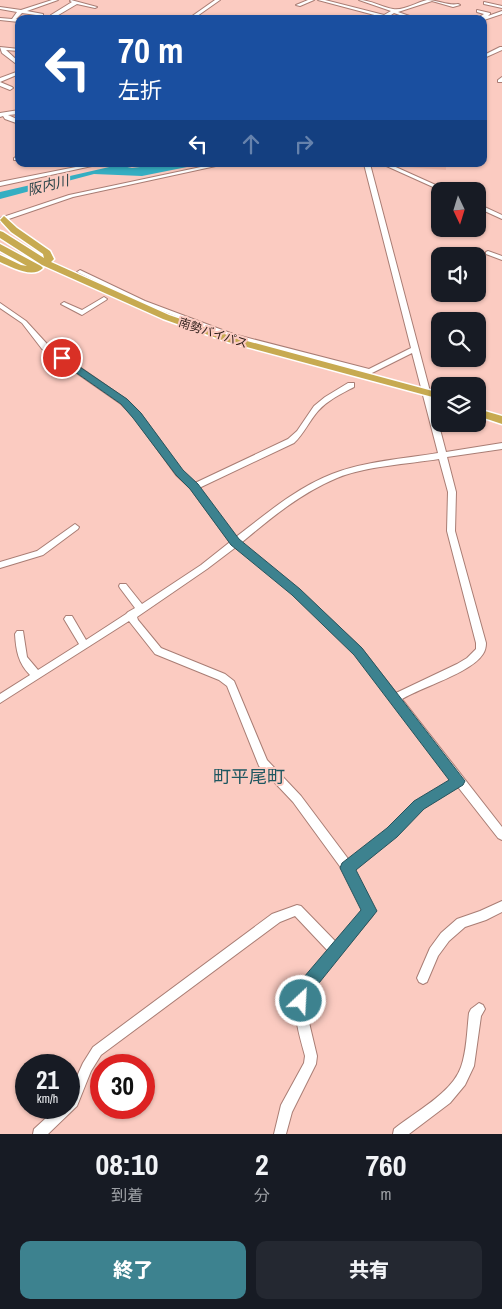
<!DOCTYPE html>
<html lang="ja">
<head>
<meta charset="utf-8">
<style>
  :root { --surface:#171b24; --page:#242831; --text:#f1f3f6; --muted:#9ea1a6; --accent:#3d828f }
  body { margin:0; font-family:"Archivo Narrow","Noto Sans JP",sans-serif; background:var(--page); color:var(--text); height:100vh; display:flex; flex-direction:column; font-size:19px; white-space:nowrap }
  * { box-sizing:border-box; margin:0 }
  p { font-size:16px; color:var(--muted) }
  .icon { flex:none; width:28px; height:28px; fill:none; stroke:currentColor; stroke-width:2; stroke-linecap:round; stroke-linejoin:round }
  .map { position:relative; height:1134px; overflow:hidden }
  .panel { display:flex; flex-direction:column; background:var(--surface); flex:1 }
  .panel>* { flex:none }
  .hud { position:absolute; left:15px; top:15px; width:472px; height:152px; border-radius:10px; box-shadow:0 1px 4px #0004; background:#1a4fa0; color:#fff; overflow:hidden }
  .needle { width:32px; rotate:176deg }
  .fabs { position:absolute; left:431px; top:182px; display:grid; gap:10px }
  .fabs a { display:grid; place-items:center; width:55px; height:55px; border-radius:10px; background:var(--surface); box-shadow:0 1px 4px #0004; font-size:25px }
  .speed { position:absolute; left:15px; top:1054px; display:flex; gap:10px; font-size:25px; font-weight:700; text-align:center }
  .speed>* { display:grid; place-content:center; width:65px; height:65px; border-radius:50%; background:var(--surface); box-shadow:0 1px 4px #0004; line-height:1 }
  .speed small { font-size:12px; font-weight:400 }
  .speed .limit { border:8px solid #d22; background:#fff; color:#111 }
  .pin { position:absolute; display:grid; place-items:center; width:42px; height:42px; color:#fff; margin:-21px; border:2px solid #fff; border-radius:50%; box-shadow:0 1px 5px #0007 }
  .me { position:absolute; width:55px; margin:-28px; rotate:25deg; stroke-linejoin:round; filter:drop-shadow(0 0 4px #0008) }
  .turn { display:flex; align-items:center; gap:18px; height:105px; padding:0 20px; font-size:22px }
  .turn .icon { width:65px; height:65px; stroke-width:2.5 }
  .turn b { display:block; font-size:35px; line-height:42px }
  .lanes { display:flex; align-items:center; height:48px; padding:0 20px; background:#0003; justify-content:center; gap:25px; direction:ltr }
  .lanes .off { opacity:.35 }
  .eta { display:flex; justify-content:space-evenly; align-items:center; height:85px; text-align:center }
  .eta b { font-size:30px; font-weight:800; line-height:35px }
  .button { display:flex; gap:10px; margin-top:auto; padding:10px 20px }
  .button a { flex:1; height:58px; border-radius:10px; background:var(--accent); color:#fff; font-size:20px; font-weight:800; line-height:58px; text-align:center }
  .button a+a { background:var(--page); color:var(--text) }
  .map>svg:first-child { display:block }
</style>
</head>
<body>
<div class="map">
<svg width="502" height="1134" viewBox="0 0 502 1134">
  <rect width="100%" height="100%" fill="#fbcbc1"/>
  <!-- built -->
  <path fill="#f3bcb1" d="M389,164H446V170L395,166Z"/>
  <!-- water -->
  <path fill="#35aec2" d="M164,164H202L142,176L94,174L0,199V192L118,165L132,168Z"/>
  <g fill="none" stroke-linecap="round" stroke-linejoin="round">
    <!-- minor casing -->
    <g stroke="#a97d74" stroke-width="2">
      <path id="minor" d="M52,0H58L27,11L43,14V16L22,13L16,19L19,20V22L0,20V18L12,19L17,12L0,9V7L21,10Z
        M71,0L97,7L95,8L77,4L55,17H51V15L72,2L70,1Z
        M215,0H220L193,19H188Z
        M308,0H314L300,6L296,5Z
        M318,0H325L384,15L391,11L359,0C371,0 381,7 393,9C404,11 417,2 427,0C438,0 448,6 458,4L460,5L453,7L432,1L398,12L418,19H411L394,13L385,19H380L382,17Z
        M484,2L502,6V8L484,4Z
        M477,10L490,13V14L488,16L502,11V14L484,20V19H476L484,14L477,12Z
        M466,16L472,18V19L464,18V17Z
        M0,47L19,49V51L6,50L19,62V66L2,53Z
        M500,47H502V50L484,58V55Z
        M19,71V74L0,82V78Z
        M502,77V82H498V80Z
        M0,82L12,87L13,88L10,90L0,86Z
        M19,110V114L8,115L19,120V124L5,119L3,116L0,117V113Z
        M19,155V160H14V158Z
        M91,164H101L0,186V182Z
        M215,164H225L73,197L0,222V218L69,195Z
        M364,164H370L446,452L502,443V449L447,457L456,492L455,531L486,643C486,647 485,651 483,654C471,673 422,687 402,699L502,827V840L498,838L458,787L423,808L396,836L354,870L375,911L373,915L310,991L307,1014L317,1056L316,1064L292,1112L286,1134H274L281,1105L304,1063L305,1056C299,1033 290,1008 300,985L328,951L295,916L280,922L101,1055L91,1071L77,1106L48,1134H33L34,1129L57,1108H69V1094L83,1063L93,1047L272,914L297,905L301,906L336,942L363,910L344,872L293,802L259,766L227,686L219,680L155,654L129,621L0,703V694L30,675C18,663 16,650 15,634L17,631H23L27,657L38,670L79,644L64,619L66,616H72L86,640L126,614L128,612L135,608L120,588L119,586L120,584H126L142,604L201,565L230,542L191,489L176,475L134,417L121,404L42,349L22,323L0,308V303L26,321L48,345L127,400L140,413L182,471L195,483L288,439L297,431L314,406L325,397L348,383H354V387C341,394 328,400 318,411C309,421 304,434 294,443L199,488L236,537C266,514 296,488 332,474C365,461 403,459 438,453L412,353L370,374L229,336L141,303L77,272L80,270L82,271L145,301L233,334L369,369L411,348ZM439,459L448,492L447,531L476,643V649L467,658L457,664L396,693L361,648L299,590L241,543C271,518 301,493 337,478C366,466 408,464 439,459ZM236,547L293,594L355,654L452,780L415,802L388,830L349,860L301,796L267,760L234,681L225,674L161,648L138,620L137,617L207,569Z
        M382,164H389L449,191H442Z
        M478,204L502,215V219L478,208Z
        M488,251L502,256V260L486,254V252Z
        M104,297L107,299L106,300L82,315L61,304L64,302L66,303L82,310Z
        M75,524L79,527L78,529L43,555L0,568V562L37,551Z
        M502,901V912L486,920L465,927L449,941L438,956L427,982L423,984L419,982L417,978L430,948L441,933L457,919L480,911Z
        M479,1003L483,1005L485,1009L481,1016L474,1066L465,1085L450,1103L409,1134H393L394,1129C415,1112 452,1093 461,1067C467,1050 467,1030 469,1013L471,1009Z"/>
    </g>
    <!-- highway casing -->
    <g stroke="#fff" stroke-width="3">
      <path id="highway" d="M4,216L17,228L50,251L54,259L51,262L169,315L236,338L440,393V399L228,342L163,319L42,265L0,238V231L3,232L44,258L43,254L11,232L0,220Z
        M0,244L41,266L43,268C33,279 11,267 0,262V255L21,265L27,266L0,251Z
        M478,409L502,416V424L478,416Z"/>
    </g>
    <!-- minor -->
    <use href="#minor" fill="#fff" fill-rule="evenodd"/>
    <!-- highway -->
    <use href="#highway" fill="#c7aa51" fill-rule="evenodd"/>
  </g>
  <!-- route -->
  <path fill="#3d828f" stroke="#28545d" d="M62,355L127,399L141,413L183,470L198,484L239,539L300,589L362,648L465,781L463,785L424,809L397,837L356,870L377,911L311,993L307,1006L301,1009L296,1006L294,1001L298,984L361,910L340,868L342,863L387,828L414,801L449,780L354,655L292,595L231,545L190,489L176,475L133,418L121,404L58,360L57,358Z"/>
  <g text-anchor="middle" stroke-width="4" stroke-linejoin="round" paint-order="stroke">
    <!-- far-street labels -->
    <g font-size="12" fill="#32211d" stroke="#fbcbc1">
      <text transform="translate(213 333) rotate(18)" y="4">南勢バイパス</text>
    </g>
    <!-- far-water labels -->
    <g font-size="14" font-style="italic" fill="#2a4348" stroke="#fbcbc1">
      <text transform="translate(48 185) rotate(-14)" y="5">阪内川</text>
    </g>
    <!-- quarter labels -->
    <g font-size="18" fill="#1d5660" stroke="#fbcbc1">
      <text x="249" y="783">町平尾町</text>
    </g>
  </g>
</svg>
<div class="fabs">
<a><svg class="needle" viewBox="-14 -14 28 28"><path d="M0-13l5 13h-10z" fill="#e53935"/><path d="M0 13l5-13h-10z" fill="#9ea1a6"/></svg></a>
<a><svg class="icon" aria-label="sound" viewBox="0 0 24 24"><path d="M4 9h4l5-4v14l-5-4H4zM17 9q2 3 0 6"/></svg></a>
<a><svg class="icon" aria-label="search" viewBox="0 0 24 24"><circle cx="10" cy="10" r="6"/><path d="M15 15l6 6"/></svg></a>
<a><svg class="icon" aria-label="layers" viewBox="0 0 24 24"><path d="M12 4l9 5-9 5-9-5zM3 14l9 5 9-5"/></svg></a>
</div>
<div class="speed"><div>21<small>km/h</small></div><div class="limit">30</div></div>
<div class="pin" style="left:62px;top:358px;background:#d93025"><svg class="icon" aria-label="arrive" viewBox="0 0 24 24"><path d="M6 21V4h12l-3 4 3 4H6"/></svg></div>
<svg class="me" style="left:301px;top:1001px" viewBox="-20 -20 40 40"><circle r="17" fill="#3d828f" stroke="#fff" stroke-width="3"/><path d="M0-11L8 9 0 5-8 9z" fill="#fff"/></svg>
<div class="hud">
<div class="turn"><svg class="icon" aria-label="left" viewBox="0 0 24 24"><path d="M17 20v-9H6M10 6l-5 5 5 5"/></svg><div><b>70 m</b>左折</div></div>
<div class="lanes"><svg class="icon" aria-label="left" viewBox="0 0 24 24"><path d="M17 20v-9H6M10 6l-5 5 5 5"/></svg><svg class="icon off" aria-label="ahead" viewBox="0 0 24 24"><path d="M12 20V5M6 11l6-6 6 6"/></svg><svg class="icon off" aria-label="right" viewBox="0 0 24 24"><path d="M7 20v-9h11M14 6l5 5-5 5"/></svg></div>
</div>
</div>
<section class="panel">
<div class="eta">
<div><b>08:10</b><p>到着</p></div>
<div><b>2</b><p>分</p></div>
<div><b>760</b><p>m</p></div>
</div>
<div class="button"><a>終了</a><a>共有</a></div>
</section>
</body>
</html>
